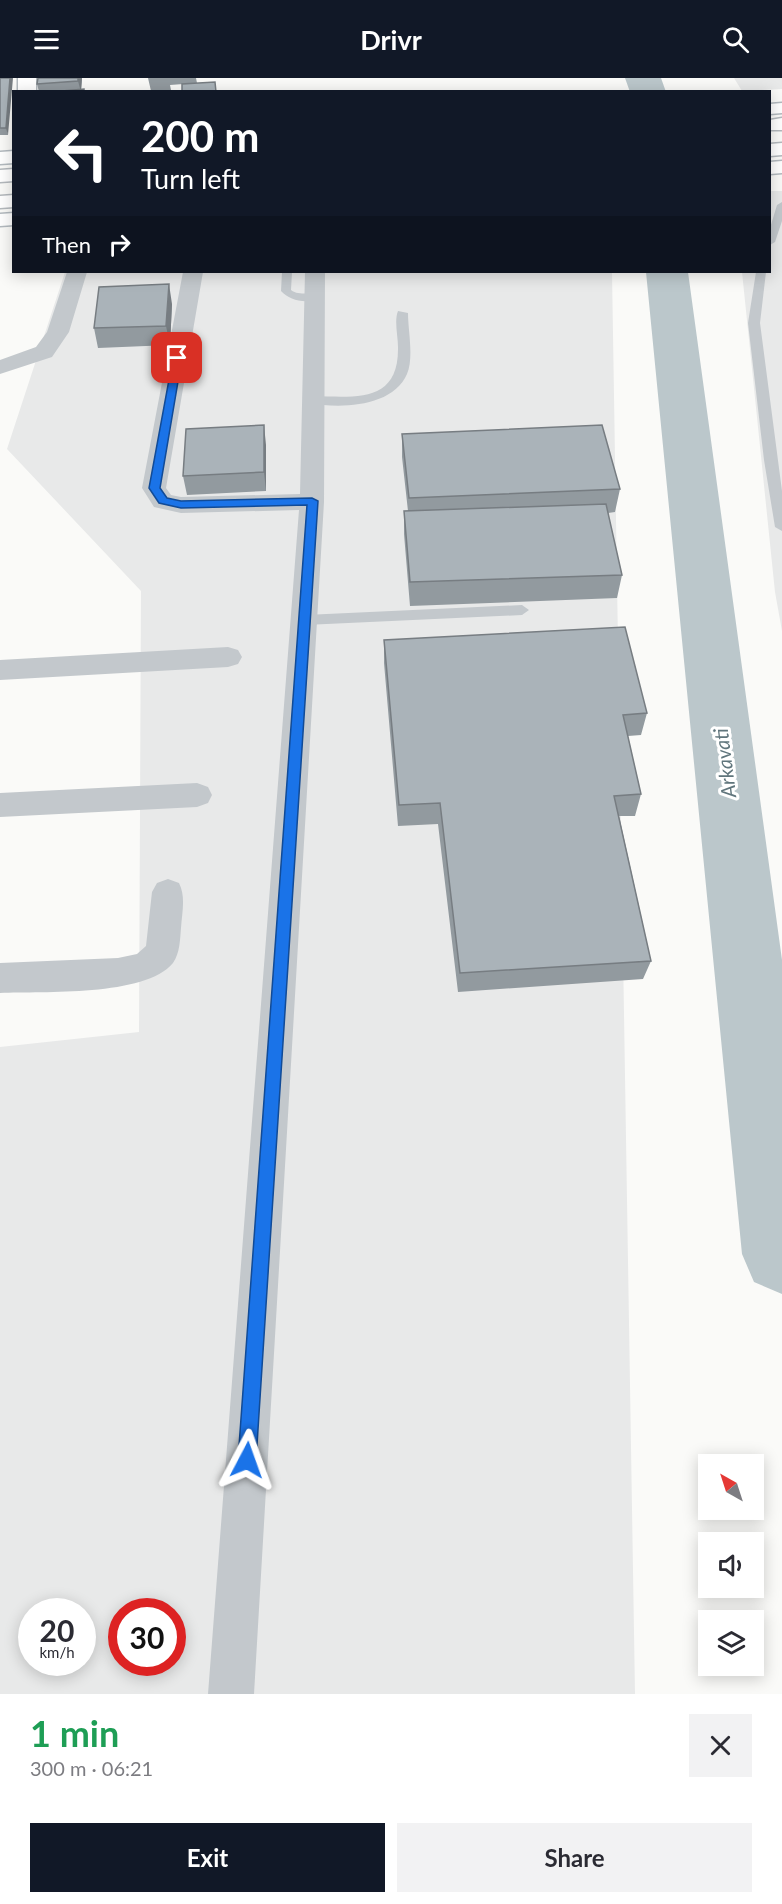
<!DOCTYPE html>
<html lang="en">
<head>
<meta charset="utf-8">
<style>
  :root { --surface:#fff; --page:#f2f2f3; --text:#2b2b33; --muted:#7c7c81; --accent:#111827 }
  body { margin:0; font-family:Lato,sans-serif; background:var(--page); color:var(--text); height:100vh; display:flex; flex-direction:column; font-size:22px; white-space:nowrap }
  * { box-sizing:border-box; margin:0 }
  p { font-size:20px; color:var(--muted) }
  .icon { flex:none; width:33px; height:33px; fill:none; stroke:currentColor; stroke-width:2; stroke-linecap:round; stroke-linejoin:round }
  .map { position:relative; height:1616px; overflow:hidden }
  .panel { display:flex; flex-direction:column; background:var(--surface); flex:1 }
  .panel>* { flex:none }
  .top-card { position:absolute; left:12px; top:12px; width:759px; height:183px; border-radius:0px; box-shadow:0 3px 15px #0003; background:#111827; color:#fff; overflow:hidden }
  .needle { width:39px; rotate:321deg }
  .controls { position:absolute; left:698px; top:1376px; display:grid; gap:12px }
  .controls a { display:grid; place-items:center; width:66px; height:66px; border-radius:0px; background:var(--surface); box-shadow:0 3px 15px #0003; font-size:30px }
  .speed { position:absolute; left:18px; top:1520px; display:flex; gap:12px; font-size:30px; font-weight:700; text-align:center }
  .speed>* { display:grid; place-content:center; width:78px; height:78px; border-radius:50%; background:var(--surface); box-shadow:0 3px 15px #0003; line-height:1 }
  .speed small { font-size:15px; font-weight:400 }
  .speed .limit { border:9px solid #d22; background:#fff; color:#111 }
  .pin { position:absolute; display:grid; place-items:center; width:51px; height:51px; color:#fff; margin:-26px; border-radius:12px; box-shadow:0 3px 9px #0006 }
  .me { position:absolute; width:66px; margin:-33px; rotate:4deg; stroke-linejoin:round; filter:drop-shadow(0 0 4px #0008) }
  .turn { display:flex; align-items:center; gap:21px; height:126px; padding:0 30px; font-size:27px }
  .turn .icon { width:78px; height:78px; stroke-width:2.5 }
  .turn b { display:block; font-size:42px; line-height:51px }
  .then { display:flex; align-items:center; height:57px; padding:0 30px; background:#0003; gap:12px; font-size:22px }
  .round { display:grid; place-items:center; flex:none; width:63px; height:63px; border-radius:0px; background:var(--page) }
  .summary { display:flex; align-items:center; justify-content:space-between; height:102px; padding:0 30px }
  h1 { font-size:36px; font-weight:700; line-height:45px; color:#1e9e55 }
  .primary-button { display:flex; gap:12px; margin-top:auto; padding:12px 30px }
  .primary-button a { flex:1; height:69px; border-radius:0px; background:var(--accent); color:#fff; font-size:24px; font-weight:700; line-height:69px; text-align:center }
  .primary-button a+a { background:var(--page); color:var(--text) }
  header { display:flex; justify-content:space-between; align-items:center; height:78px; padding:0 30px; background:var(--accent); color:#fff; font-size:27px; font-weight:700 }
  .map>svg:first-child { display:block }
</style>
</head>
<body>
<header><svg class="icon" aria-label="menu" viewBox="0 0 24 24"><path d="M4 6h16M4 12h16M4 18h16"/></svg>Drivr<svg class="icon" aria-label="search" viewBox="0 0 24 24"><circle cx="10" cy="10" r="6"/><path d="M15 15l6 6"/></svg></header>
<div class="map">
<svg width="782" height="1616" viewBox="0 0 782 1616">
  <rect width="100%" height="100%" fill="#fafaf8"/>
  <!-- built -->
  <path fill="#e8e9e9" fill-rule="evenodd" d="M734,0H782V11L742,13Z
    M770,113H782V553L775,514L742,194H770Z
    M65,194H612L635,1616H0V969L139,954L141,513L7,371ZM32,1533H82V1584H32ZM122,1533H172V1584H122Z"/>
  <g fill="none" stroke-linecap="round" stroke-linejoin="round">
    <!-- river -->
    <path fill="#bbc7cb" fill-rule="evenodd" d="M625,0H661L666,14H630Z
      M646,194H688L782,882V1216L754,1204L742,1176Z"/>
    <!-- secondary casing -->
    <g stroke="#b3babf" stroke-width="3">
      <path id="secondary" d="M18,0H36V14H18Z
        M782,25V35L770,36V26Z
        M14,73V85L0,86V74Z
        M782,83V95L770,96V84Z
        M14,135V147L0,148V136Z"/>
    </g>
    <!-- highway casing -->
    <g stroke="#b4b9bd" stroke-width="3">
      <path id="highway" d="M782,40V52H770V42Z
        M782,65V77L770,78V66Z
        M14,91V103L0,104V92Z
        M14,117V129L0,130V118Z"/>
    </g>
    <!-- lane -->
    <path fill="#c3c8cc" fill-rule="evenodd" d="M782,124V143L775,164L770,167V150L777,127Z
      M282,194H292L291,212C300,219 312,212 320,219C309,227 290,223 281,213Z
      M756,194H766L760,245L782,413V453L775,449L764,382L748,245Z
      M398,233L408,235C408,253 414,279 407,296C393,329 340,331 310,325L308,322L314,318C356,319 399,325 398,269C398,258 394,243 398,233Z
      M522,527L529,532L522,537L305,547L298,542L305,537Z"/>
    <!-- street -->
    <path fill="#c3c8cc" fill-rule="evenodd" d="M67,194H87L69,254L52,279L0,296V282L36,269L47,254Z
      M183,194H203L166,410L171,417L181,419L300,416L305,194H325L324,424L254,1616H208L299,432L181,435L154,429L142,410Z
      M228,569L238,572L242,579L238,586L228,589L0,602V582Z
      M197,705L208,709L212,717L208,725L197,729L0,739V715Z
      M168,801L179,805C186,819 182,834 181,850C180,861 180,875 173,885C145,919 43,913 0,915V885L118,880L137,876L146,868L152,814L157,805Z"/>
    <!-- secondary -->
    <use href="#secondary" fill="#fff" fill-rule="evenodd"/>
    <!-- highway -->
    <use href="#highway" fill="#fff" fill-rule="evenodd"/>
  </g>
  <!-- wall -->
  <path fill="#929a9f" d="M0,0L8,57H0Z
    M38,0H82L81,11L84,14H39L37,6Z
    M148,0H196L197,5L170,7L171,12L151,13Z
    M172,226L170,267L98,270L94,250Z
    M402,356L620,411L615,434L608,435L622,497L617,520L410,528L404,456V433H408L402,379Z
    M266,367V413L187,417L183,398Z
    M384,562L647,635L641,657L628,658L641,716L635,738H619L651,883L643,901L458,914L438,746L398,748L384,585Z"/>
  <!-- shaded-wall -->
  <path fill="#777d82" d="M10,0H13L8,57L6,50Z
    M78,0H82L81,14L78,3Z
    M169,206L172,226L170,267L166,248Z
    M264,347L266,367V413L264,394Z"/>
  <!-- building -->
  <path fill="#aab3b9" stroke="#777d82" stroke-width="1.5" d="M0,0H10L6,50H0Z
    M38,0H78V3L37,6Z
    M215,4L216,14H182V6Z
    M84,11V14H50Z
    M169,206L166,248L94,250L99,209Z
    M264,347V394L183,398L186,351Z
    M602,347L620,411L409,420L402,356Z
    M606,426L622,497L410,504L404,433Z
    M625,549L647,635L623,637L641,716L614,718L651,883L460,895L440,725L399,727L384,562Z"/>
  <!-- route -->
  <path fill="#1a73e8" stroke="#114b97" stroke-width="1.5" d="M177,277L182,280L160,410L167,420L181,423L312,420L318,423L256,1382L253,1388L247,1391L240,1388L238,1382L307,427L181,430L159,425L149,410L173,280Z"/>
  <g text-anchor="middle" stroke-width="6" stroke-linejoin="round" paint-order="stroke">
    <!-- water labels -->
    <g font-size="20" font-style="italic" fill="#60757c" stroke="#fff">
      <text transform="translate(725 685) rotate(-97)" y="7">Arkavati</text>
    </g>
  </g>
</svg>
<div class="controls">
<a><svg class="needle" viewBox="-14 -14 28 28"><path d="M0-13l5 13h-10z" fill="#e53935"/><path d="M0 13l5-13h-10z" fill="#7c7c81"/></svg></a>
<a><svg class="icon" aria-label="sound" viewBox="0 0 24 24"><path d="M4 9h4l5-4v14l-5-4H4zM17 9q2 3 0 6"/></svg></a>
<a><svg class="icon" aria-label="layers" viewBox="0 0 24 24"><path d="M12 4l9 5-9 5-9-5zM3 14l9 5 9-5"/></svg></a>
</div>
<div class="speed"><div>20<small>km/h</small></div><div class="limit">30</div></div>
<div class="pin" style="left:177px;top:280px;background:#d93025"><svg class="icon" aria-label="arrive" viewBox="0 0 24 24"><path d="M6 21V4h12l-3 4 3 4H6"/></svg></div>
<svg class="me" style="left:247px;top:1382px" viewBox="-20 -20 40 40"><path d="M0-17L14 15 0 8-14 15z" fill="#1a73e8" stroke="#fff" stroke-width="4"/></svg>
<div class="top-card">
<div class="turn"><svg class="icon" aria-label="left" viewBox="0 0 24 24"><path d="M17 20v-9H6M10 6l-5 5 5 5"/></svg><div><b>200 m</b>Turn left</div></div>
<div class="then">Then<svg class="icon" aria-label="right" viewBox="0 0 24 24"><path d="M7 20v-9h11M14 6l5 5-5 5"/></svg></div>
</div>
</div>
<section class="panel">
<div class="summary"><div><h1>1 min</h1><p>300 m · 06:21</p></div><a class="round"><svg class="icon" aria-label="close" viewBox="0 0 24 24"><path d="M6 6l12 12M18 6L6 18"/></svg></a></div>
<div class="primary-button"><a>Exit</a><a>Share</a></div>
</section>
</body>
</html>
